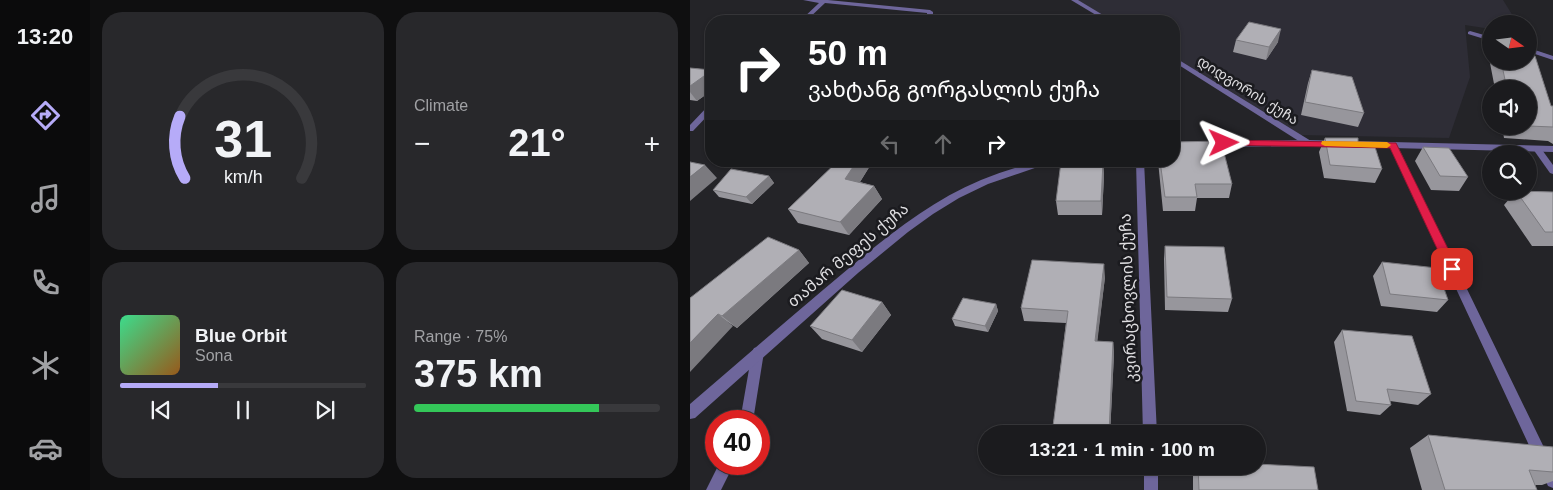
<!DOCTYPE html>
<meta charset="utf-8">
<style>
body{margin:0;font-family:Helvetica,"Noto Sans Georgian",sans-serif;background:#28282b;color:#f1f3f6;height:100vh;display:flex;flex-direction:column;font-size:19px;white-space:nowrap}
*{box-sizing:border-box;margin:0}
p{font-size:16px;color:#a0a1a4}
.icon{flex:none;width:28px;height:28px;fill:none;stroke:currentColor;stroke-width:2;stroke-linecap:round;stroke-linejoin:round}
.map{position:relative;flex:1;overflow:hidden}
.details{display:flex;flex-direction:column;gap:12px;padding:12px;background:#0f0f10;width:600px}
.details>*{flex:none}
.top-card{position:absolute;left:15px;top:15px;width:475px;height:152px;border-radius:20px;box-shadow:0 1px 4px #0004,0 0 0 1px #39393c;background:#202124;color:#fff;overflow:hidden}
.needle{width:32px;rotate:104deg}
.fabs{position:absolute;left:792px;top:15px;display:grid;gap:10px}
.fabs a{display:grid;place-items:center;width:55px;height:55px;border-radius:50%;background:#1b1b1e;box-shadow:0 1px 4px #0004,0 0 0 1px #39393c;font-size:25px}
.speed{position:absolute;left:15px;top:410px;display:flex;gap:10px;font-size:25px;font-weight:700;text-align:center}
.speed>*{display:grid;place-content:center;width:65px;height:65px;border-radius:50%;background:#1b1b1e;box-shadow:0 1px 4px #0004,0 0 0 1px #39393c;line-height:1}
.speed .limit{border:8px solid #d22;background:#fff;color:#111}
.pin{position:absolute;display:grid;place-items:center;width:42px;height:42px;color:#fff;margin:-21px;border-radius:10px;box-shadow:0 2px 8px #0006}
.me{position:absolute;width:55px;margin:-28px;rotate:89deg;stroke-linejoin:round;filter:drop-shadow(0 0 4px #0008)}
.turn{display:flex;align-items:center;gap:18px;height:105px;padding:0 20px;font-size:22px}
.turn .icon{width:65px;height:65px;stroke-width:2.5}
.turn b{display:block;font-size:35px;line-height:42px}
.lanes{display:flex;align-items:center;height:48px;padding:0 20px;background:#0003;justify-content:center;gap:25px;direction:ltr}
.lanes .off{opacity:.35}
.big{font-size:38px;font-weight:600;line-height:1.1}
.details .widget{flex:1;display:flex;flex-direction:column;justify-content:center;gap:8px;min-width:0;padding:0 18px;border-radius:20px;background:#28282b}
.details .dial{align-items:center;gap:0}
.dial svg{height:130px;overflow:visible;fill:none;stroke:#39393c;stroke-width:7;stroke-linecap:round;text-anchor:middle}
.dial text{fill:#f1f3f6;stroke:none}
.song{display:flex;align-items:center;gap:15px}
.cover{width:60px;height:60px;border-radius:8px;background:linear-gradient(135deg,hsl(150 70% 55%),hsl(30 70% 35%))}
.played{height:5px;border-radius:2px;background:linear-gradient(90deg,#b6abf8 40%,#39393c 40%)}
.keys{display:flex;justify-content:space-around;direction:ltr}
.heat{display:flex;justify-content:space-between;align-items:center;font-size:28px;direction:ltr}
.charge{height:8px;border-radius:4px;background:linear-gradient(90deg,#34c759 75%,#39393c 0)}
.details .tiles{flex:1;display:grid;gap:12px;grid-template-columns:repeat(2,1fr)}
.trip{position:absolute;left:288px;top:425px;width:288px;height:50px;border-radius:25px;background:#1b1b1e;box-shadow:0 1px 4px #0004,0 0 0 1px #39393c;font-weight:600;line-height:50px;text-align:center}
main{display:flex;flex:1;min-height:0}
.tabs{display:flex;flex-direction:column;width:90px;justify-content:space-around;align-items:center;background:#0b0b0c;color:#a0a1a4}
.tabs .icon{width:35px;height:35px}
.tabs .current{color:#b6abf8}
.tabs b{font-size:22px;color:#f1f3f6}
.map>svg:first-child{display:block}
</style>
<main>
<nav class="tabs">
<b>13:20</b>
<svg class="icon current" aria-label="directions" viewBox="0 0 24 24"><path d="M12 3l9 9-9 9-9-9zM9 14v-3h6M13 9l2 2-2 2"/></svg>
<svg class="icon" aria-label="music" viewBox="0 0 24 24"><path d="M9 18V5l10-2v13"/><circle cx="6" cy="18" r="3"/><circle cx="16" cy="16" r="3"/></svg>
<svg class="icon" aria-label="phone" viewBox="0 0 24 24"><path d="M5 4h4l2 5-3 2q2 4 5 5l2-3 5 2v4C11 20 4 13 5 4z"/></svg>
<svg class="icon" aria-label="climate" viewBox="0 0 24 24"><path d="M12 3v18M4 7l16 10M4 17L20 7"/></svg>
<svg class="icon" aria-label="car" viewBox="0 0 24 24"><path d="M5 17H2v-5l4-1 3-4h7l3 4 3 1v5h-3M9 17h6M6 11h13"/><circle cx="7" cy="17" r="2"/><circle cx="17" cy="17" r="2"/></svg>
</nav>
<section class="details">
<div class="tiles">
<div class="widget dial"><svg viewBox="0 0 100 80">
<path d="M14 69A42 42 0 1 1 86 69"/>
<path d="M14 69A42 42 0 0 1 11 31" stroke="#b6abf8"/>
<text x="50" y="56" font-size="32" font-weight="700">31</text>
<text x="50" y="72" font-size="11">km/h</text>
</svg></div>
<div class="widget"><p>Climate</p>
<div class="heat"><a>−</a><b class="big">21°</b><a>+</a></div>
</div>
<div class="widget">
<div class="song"><i class="cover"></i><div><b>Blue Orbit</b><p>Sona</p></div></div>
<div class="played"></div>
<div class="keys"><svg class="icon" aria-label="previous" viewBox="0 0 24 24"><path d="M18 5L8 12l10 7zM5 5v14"/></svg><svg class="icon" aria-label="pause" viewBox="0 0 24 24"><path d="M8 5v14M16 5v14"/></svg><svg class="icon" aria-label="next" viewBox="0 0 24 24"><path d="M6 5l10 7-10 7zM19 5v14"/></svg></div>
</div>
<div class="widget"><p>Range · 75%</p><b class="big">375 km</b><div class="charge"></div></div>
</div>
</section>
<div class="map">
<svg width="863" height="490" viewBox="0 0 863 490">
<rect width="100%" height="100%" fill="#242428"/>
<path fill="#2e2d36" d="M 386,0 L 813,0 L 828,24 L 801,24 L 801,29 L 775,25 L 780,77 L 759,138 L 610,135 L 484,59 L 484,21 L 421,21 Z"/>
<g fill="none" stroke-linecap="round" stroke-linejoin="round">
<path fill="#6e669b" fill-rule="evenodd" d="M 847,146 L 850,147 L 863,165 L 863,174 L 860,173 L 843,149 Z"/>
<path fill="#6e669b" fill-rule="evenodd" d="M 113,0 L 138,0 L 240,10 L 243,12 L 243,21 L 237,21 L 237,13 L 135,3 L 116,21 L 110,21 L 129,3 Z
M 381,0 L 388,0 L 423,21 L 416,21 Z
M 780,31 L 801,37 L 801,41 L 778,34 L 778,32 Z
M 839,48 L 863,56 L 863,60 L 839,52 Z
M 484,57 L 621,141 L 622,143 L 621,145 L 615,145 L 484,62 Z
M 18,106 L 21,106 L 21,112 L 3,131 L 0,131 L 0,125 Z
M 703,142 L 707,145 L 863,466 L 863,488 L 858,486 L 699,145 Z
M 446,161 L 454,161 L 467,434 L 453,434 Z
M 68,347 L 72,348 L 74,352 L 63,421 L 50,421 L 62,352 L 64,348 Z
M 29,464 L 44,464 L 31,490 L 16,490 Z
M 454,466 L 468,466 L 468,490 L 454,490 Z"/>
<path fill="#6e669b" fill-rule="evenodd" d="M 618,140 L 863,146 L 863,152 L 618,146 L 519,147 L 515,144 L 519,141 Z
M 349,161 L 365,161 L 298,184 L 269,198 L 243,214 L 218,232 L 168,273 L 5,418 L 0,419 L 0,404 C 44,366 88,328 133,290 C 182,249 231,205 291,180 C 310,172 330,166 349,161 Z"/>
</g>
<path fill="#97969c" d="M 546,40 L 588,42 L 576,60 L 543,52 Z
M 801,61 L 839,61 L 861,106 L 863,106 L 863,144 L 858,141 L 814,138 L 812,126 L 839,126 L 839,89 L 805,89 L 800,63 Z
M 0,68 L 21,70 L 21,91 L 7,101 L 0,100 Z
M 622,70 L 674,113 L 668,127 L 611,115 L 618,83 Z
M 635,138 L 668,145 L 692,169 L 685,183 L 634,178 L 629,152 Z
M 733,147 L 778,177 L 769,191 L 741,190 L 725,161 Z
M 148,161 L 183,161 L 170,182 L 184,186 L 192,199 L 159,235 L 108,223 L 98,209 Z
M 468,161 L 484,161 L 542,184 L 539,198 L 507,198 L 505,211 L 473,211 Z
M 413,162 L 414,176 L 412,215 L 368,215 L 366,201 Z
M 79,176 L 84,183 L 62,204 L 29,197 L 23,190 Z
M 826,191 L 863,192 L 863,246 L 842,246 L 814,205 Z
M 475,246 L 542,299 L 538,312 L 475,310 L 474,259 Z
M 109,250 L 119,263 L 47,328 L 0,298 Z
M 692,262 L 758,300 L 747,312 L 691,306 L 683,276 Z
M 415,277 L 407,341 L 423,342 L 424,354 L 420,434 L 362,434 L 376,323 L 334,321 L 331,308 Z
M 192,302 L 201,315 L 172,352 L 132,339 L 120,326 Z
M 306,304 L 308,311 L 298,332 L 265,326 L 262,319 Z
M 652,330 L 741,394 L 728,405 L 700,401 L 701,405 L 690,415 L 657,411 L 644,342 Z
M 738,435 L 863,447 L 863,481 L 852,485 L 845,485 L 847,490 L 732,490 L 720,448 Z
M 505,466 L 566,466 L 628,490 L 503,490 L 503,473 Z"/>
<path fill="#7b7a7f" d="M 591,29 L 588,42 L 576,60 L 579,47 Z
M 21,71 L 21,91 L 7,101 L 0,92 L 0,86 Z
M 167,161 L 183,161 L 163,193 L 155,179 Z
M 413,162 L 414,176 L 412,215 L 411,201 Z
M 15,165 L 27,178 L 0,201 L 0,177 Z
M 79,176 L 84,183 L 62,204 L 56,197 Z
M 184,186 L 192,199 L 159,235 L 150,222 Z
M 109,250 L 119,263 L 47,328 L 32,316 Z
M 414,264 L 415,277 L 406,353 L 405,341 Z
M 192,302 L 201,315 L 172,352 L 162,340 Z
M 306,304 L 308,311 L 298,332 L 295,326 Z
M 28,314 L 43,326 L 0,372 L 0,343 Z
M 423,342 L 424,354 L 420,434 L 419,434 Z"/>
<path fill="#b0afb5" stroke="#7b7a7f" d="M 559,22 L 591,29 L 579,47 L 546,40 Z
M 839,55 L 845,56 L 861,106 L 863,106 L 863,127 L 839,126 L 839,89 L 817,89 L 811,61 L 839,61 Z
M 0,68 L 21,70 L 21,71 L 0,86 Z
M 622,70 L 662,77 L 674,113 L 615,102 Z
M 635,138 L 668,138 L 668,145 L 685,147 L 692,169 L 640,165 Z
M 531,141 L 542,184 L 505,184 L 507,197 L 475,197 L 470,161 L 484,161 L 484,142 Z
M 733,147 L 759,148 L 778,177 L 750,176 Z
M 148,161 L 167,161 L 155,179 L 184,186 L 150,222 L 98,209 Z
M 0,162 L 15,165 L 0,177 Z
M 371,162 L 413,162 L 411,201 L 366,201 Z
M 41,169 L 79,176 L 56,197 L 23,190 Z
M 826,191 L 863,192 L 863,232 L 855,232 Z
M 78,237 L 109,250 L 32,316 L 28,314 L 0,343 L 0,298 Z
M 475,246 L 534,247 L 542,299 L 477,297 Z
M 342,260 L 414,264 L 405,341 L 423,342 L 419,434 L 362,434 L 378,311 L 331,308 Z
M 692,262 L 747,268 L 758,300 L 700,294 Z
M 152,290 L 192,302 L 162,340 L 120,326 Z
M 273,298 L 306,304 L 295,326 L 262,319 Z
M 652,330 L 722,336 L 741,394 L 697,389 L 701,405 L 666,401 Z
M 738,435 L 863,447 L 863,472 L 839,470 L 847,490 L 755,490 Z
M 566,464 L 624,467 L 628,490 L 509,490 L 508,466 L 566,466 Z"/>
<path fill="#e11d48" stroke="#92132f" d="M 534,140 L 706,143 L 768,269 L 766,272 L 758,272 L 700,148 L 530,145 L 529,143 Z"/>
<path fill="#f59e0b" d="M 632,141 L 697,142 L 701,145 L 697,148 L 635,146 L 631,144 Z"/>
<g text-anchor="middle" dominant-baseline="central" stroke-width="5" stroke-linejoin="round" paint-order="stroke">
<g font-size="14" fill="#dedde0" stroke="#1b1b1f">
<text transform="translate(558 90) rotate(32)">დიდგორის ქუჩა</text>
</g>
<g font-size="16" fill="#dedde0" stroke="#1b1b1f">
<text transform="translate(158 255) rotate(-40)">თამარ მეფეს ქუჩა</text>
<text transform="translate(438 298) rotate(-92)">კვირაცხოვლის ქუჩა</text>
</g>
</g>
</svg>
<div class="fabs">
<a><svg class="needle" viewBox="-14 -14 28 28"><path d="M0-13l5 13h-10z" fill="#e53935"/><path d="M0 13l5-13h-10z" fill="#a0a1a4"/></svg></a>
<a><svg class="icon" aria-label="sound" viewBox="0 0 24 24"><path d="M4 9h4l5-4v14l-5-4H4zM17 9q2 3 0 6"/></svg></a>
<a><svg class="icon" aria-label="search" viewBox="0 0 24 24"><circle cx="10" cy="10" r="6"/><path d="M15 15l6 6"/></svg></a>
</div>
<div class="speed"><div class="limit">40</div></div>
<div class="pin" style="left:762px;top:269px;background:#d93025"><svg class="icon" aria-label="arrive" viewBox="0 0 24 24"><path d="M6 21V4h12l-3 4 3 4H6"/></svg></div>
<svg class="me" style="left:534px;top:143px" viewBox="-20 -20 40 40"><path d="M0-17L14 15 0 8-14 15z" fill="#e11d48" stroke="#fff" stroke-width="4"/></svg>
<div class="trip">13:21 · 1 min · 100 m</div>
<div class="top-card">
<div class="turn"><svg class="icon" aria-label="right" viewBox="0 0 24 24"><path d="M7 20v-9h11M14 6l5 5-5 5"/></svg><div><b>50 m</b>ვახტანგ გორგასლის ქუჩა</div></div>
<div class="lanes"><svg class="icon off" aria-label="left" viewBox="0 0 24 24"><path d="M17 20v-9H6M10 6l-5 5 5 5"/></svg><svg class="icon off" aria-label="ahead" viewBox="0 0 24 24"><path d="M12 20V5M6 11l6-6 6 6"/></svg><svg class="icon" aria-label="right" viewBox="0 0 24 24"><path d="M7 20v-9h11M14 6l5 5-5 5"/></svg></div>
</div>
</div>
</main>
